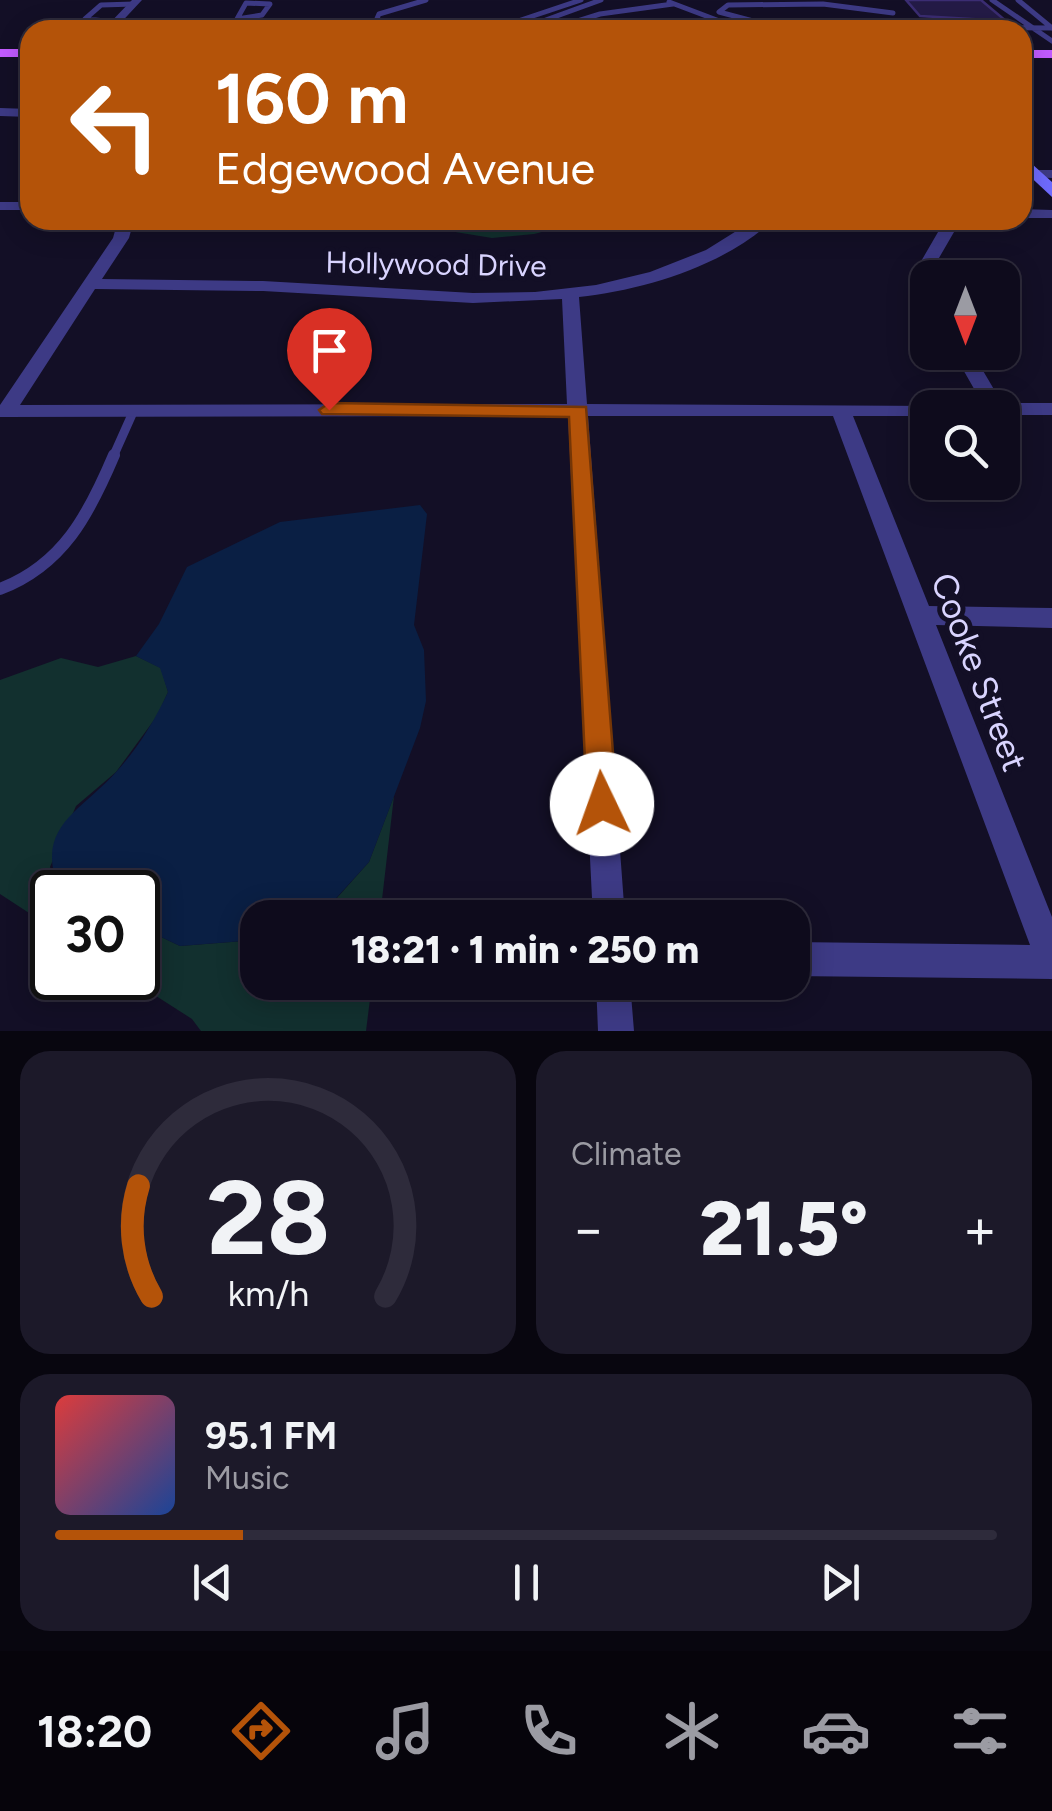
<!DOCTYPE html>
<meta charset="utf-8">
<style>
body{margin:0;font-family:Figtree,sans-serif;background:#1c1929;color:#f1f3f6;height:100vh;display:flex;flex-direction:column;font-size:38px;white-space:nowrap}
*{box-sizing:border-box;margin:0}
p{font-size:32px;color:#9b9ba3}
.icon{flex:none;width:55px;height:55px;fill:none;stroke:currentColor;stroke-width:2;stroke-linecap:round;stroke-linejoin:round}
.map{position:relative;height:1031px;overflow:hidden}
.side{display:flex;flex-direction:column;gap:20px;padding:20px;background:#08060f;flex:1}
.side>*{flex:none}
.guide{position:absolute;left:20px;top:20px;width:1012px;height:210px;border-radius:30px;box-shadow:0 5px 25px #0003,0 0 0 2px #2e2b3b;background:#b45309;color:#fff;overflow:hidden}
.needle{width:65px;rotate:180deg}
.buttons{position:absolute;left:910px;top:260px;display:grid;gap:20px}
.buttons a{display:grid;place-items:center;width:110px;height:110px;border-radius:20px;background:#0e0b1c;box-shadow:0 5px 25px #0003,0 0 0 2px #2e2b3b;font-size:50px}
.speed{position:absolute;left:30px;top:870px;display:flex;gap:20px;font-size:50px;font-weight:700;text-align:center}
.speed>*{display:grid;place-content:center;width:130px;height:130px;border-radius:50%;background:#0e0b1c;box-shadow:0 5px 25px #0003,0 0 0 2px #2e2b3b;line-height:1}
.speed .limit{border:5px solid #111;border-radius:15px;background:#fff;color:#111}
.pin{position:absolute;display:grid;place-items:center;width:85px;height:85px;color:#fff;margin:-102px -42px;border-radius:50% 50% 50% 0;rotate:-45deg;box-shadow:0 0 10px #0007}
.pin .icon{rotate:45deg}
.me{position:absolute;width:110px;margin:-55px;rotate:357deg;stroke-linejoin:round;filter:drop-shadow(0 0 8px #0008)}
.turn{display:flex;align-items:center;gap:35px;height:210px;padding:0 30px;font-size:45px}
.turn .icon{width:130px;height:130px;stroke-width:2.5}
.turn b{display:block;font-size:70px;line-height:85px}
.big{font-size:75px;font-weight:800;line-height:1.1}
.side .tile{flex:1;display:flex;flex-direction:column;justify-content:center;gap:15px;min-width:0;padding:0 35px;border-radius:30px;background:#1c1929}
.side .dial{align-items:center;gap:0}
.dial svg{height:260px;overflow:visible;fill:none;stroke:#2e2b3b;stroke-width:7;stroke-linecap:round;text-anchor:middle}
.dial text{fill:#f1f3f6;stroke:none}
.song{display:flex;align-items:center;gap:30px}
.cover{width:120px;height:120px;border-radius:15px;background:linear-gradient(135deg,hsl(0 70% 55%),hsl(220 70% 35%))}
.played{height:10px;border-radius:5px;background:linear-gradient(90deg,#b45309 20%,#2e2b3b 20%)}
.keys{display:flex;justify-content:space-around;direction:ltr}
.heat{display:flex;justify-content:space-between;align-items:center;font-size:55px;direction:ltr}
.side .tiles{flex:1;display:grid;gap:20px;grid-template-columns:1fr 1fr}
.tile:last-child{grid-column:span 2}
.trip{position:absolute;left:240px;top:900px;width:570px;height:100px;border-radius:30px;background:#0e0b1c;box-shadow:0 5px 25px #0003,0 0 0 2px #2e2b3b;font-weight:800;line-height:100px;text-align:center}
.menu{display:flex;height:160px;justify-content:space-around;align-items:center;background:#06040b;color:#9b9ba3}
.menu .icon{width:70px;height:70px}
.menu .current{color:#b45309}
.menu b{font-size:45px;color:#f1f3f6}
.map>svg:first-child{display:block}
</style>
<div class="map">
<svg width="1052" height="1031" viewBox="0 0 1052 1031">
<rect width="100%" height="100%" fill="#130f26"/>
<path fill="#12302f" d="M 179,220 L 589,220 L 534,234 L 492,238 L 437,229 L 364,230 L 274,221 Z
M 136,656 L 161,668 L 168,692 L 157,716 L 116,772 L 76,806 L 50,867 L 60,892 L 52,892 L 52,928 L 0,894 L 0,680 L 61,658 L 98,667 Z
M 394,796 L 380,917 L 319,918 L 369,862 Z
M 138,926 L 180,946 L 257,940 L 258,982 L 372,983 L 366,1031 L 201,1031 L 192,1019 L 128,978 L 138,978 Z"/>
<path fill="#0a1f44" d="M 420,505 L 427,514 L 414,625 L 424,650 L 426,701 L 420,728 L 369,862 L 319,917 L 258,918 L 257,940 L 180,946 L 138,926 L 138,892 L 60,892 C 33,826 80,813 117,771 C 138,748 155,720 168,692 L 160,668 L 136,656 L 159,624 L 187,567 L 280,522 Z"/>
<path fill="#241b47" stroke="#3b2d73" stroke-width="2.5" d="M 906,0 L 981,0 L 1006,21 L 920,16 Z"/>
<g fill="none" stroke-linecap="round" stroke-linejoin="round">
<path stroke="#3d3a85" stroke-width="5" d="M 992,0 L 1052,41
M 1018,0 L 1052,28
M 669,2 L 730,25 L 800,26
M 246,3 L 270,4 L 262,15 L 237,19 Z
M 893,13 L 823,4 L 728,5 L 719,12 L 753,21 L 900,22
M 116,22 L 85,19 L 101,5 L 134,4
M 532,25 L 549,30 L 600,14 L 673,4
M 532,25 L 601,0
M 830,27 L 1051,28
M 230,30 L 237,19
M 372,30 L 379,14 L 426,0
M 508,30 L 515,22 L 581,0"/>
<path stroke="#3d3a85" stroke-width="9" d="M 113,457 L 134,410"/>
<path stroke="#3d3a85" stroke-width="12" d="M 0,589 C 63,565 89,514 114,455"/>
<path fill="#3d3a85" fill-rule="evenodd" d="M 132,0 L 142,0 L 114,30 L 103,30 Z
M 0,108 L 30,109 L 30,117 L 0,116 Z
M 1036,170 L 1052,170 L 1052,178 L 1031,177 L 1029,174 Z
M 0,202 L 30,202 L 30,210 L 0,210 Z
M 1022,209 L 1052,210 L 1052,218 L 1022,218 Z
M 118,220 L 134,220 L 129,238 L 102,279 L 263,281 L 473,293 L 535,292 L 596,285 L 650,272 L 706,250 L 754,220 L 773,220 C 724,266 644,290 579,297 L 587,404 L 935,406 L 928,408 L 928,416 L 853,416 L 929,606 L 1052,608 L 1052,628 L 936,625 L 1052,917 L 1052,979 L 792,976 L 792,942 L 1030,945 L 833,416 L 588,416 L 625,918 L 593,918 L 568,416 L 0,417 L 0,405 L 113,238 ZM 95,289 L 263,291 L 473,303 L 562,299 L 567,404 L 20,405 Z
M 945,220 L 961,220 L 932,270 L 934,278 L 928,278 L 928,295 L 922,294 L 916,270 Z
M 953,352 L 972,352 L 1002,403 L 1052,403 L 1052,415 L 1002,415 L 1002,408 L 985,408 Z
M 596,982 L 630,982 L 634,1031 L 598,1031 Z"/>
<path fill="#6f6bff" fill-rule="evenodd" d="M 1022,155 L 1052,182 L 1052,197 L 1022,169 Z"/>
<path fill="#c25bff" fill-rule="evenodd" d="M 0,49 L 30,49 L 30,57 L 0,57 Z
M 1022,50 L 1052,50 L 1052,58 L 1022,58 Z"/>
</g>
<path fill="#b45309" stroke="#753606" stroke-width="2.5" d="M 329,403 L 586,407 L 617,804 L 612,813 L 602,817 L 591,813 L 587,804 L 569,417 L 322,414 L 319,410 Z"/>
<g text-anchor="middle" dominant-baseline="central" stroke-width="10" stroke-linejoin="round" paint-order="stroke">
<g font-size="30" fill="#d9d4ff" stroke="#130f26">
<text transform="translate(436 264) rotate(1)">Hollywood Drive</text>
</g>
<g font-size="35" fill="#d9d4ff" stroke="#130f26">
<text transform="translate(979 672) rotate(69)">Cooke Street</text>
</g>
</g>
</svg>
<div class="buttons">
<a><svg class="needle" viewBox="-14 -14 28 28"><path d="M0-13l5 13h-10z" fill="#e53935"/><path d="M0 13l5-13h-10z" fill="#9b9ba3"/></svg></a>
<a><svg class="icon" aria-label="search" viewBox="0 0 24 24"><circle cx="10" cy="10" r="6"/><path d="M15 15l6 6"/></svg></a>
</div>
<div class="speed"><div class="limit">30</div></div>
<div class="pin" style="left:329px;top:410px;background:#d93025"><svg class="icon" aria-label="arrive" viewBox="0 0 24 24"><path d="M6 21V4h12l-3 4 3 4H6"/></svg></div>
<svg class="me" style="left:602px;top:804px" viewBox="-20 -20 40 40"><circle r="19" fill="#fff"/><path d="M0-13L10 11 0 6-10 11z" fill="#b45309"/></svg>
<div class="trip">18:21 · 1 min · 250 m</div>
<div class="guide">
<div class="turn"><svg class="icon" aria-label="left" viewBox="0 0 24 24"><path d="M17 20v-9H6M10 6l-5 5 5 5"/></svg><div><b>160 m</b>Edgewood Avenue</div></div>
</div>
</div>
<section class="side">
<div class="tiles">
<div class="tile dial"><svg viewBox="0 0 100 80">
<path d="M14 69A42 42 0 1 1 86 69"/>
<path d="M14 69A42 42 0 0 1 10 35" stroke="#b45309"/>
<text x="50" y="56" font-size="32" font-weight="700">28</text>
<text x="50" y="72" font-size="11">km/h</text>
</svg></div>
<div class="tile"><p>Climate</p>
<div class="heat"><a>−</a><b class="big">21.5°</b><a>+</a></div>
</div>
<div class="tile">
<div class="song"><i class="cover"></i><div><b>95.1 FM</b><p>Music</p></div></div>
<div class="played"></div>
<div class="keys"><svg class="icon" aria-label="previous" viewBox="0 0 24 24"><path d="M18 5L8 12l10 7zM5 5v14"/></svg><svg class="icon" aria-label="pause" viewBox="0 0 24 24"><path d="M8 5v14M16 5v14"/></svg><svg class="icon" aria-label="next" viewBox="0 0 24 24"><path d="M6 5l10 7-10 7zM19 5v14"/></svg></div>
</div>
</div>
</section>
<nav class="menu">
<b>18:20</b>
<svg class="icon current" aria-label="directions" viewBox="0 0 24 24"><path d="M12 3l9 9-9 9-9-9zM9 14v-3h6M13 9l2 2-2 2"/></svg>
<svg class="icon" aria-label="music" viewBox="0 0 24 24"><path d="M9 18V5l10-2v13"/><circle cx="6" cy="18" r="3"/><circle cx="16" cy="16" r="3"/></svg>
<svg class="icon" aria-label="phone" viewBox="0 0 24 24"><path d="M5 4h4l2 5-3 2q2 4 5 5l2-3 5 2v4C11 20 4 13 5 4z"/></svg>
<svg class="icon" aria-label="climate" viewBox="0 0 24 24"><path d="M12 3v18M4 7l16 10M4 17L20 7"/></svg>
<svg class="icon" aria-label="car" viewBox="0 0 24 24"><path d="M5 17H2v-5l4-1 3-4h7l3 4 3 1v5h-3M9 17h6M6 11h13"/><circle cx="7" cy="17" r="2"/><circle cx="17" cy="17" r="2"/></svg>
<svg class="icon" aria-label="filters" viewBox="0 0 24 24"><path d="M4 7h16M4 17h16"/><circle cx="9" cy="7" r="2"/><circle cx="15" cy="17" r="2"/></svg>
</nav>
